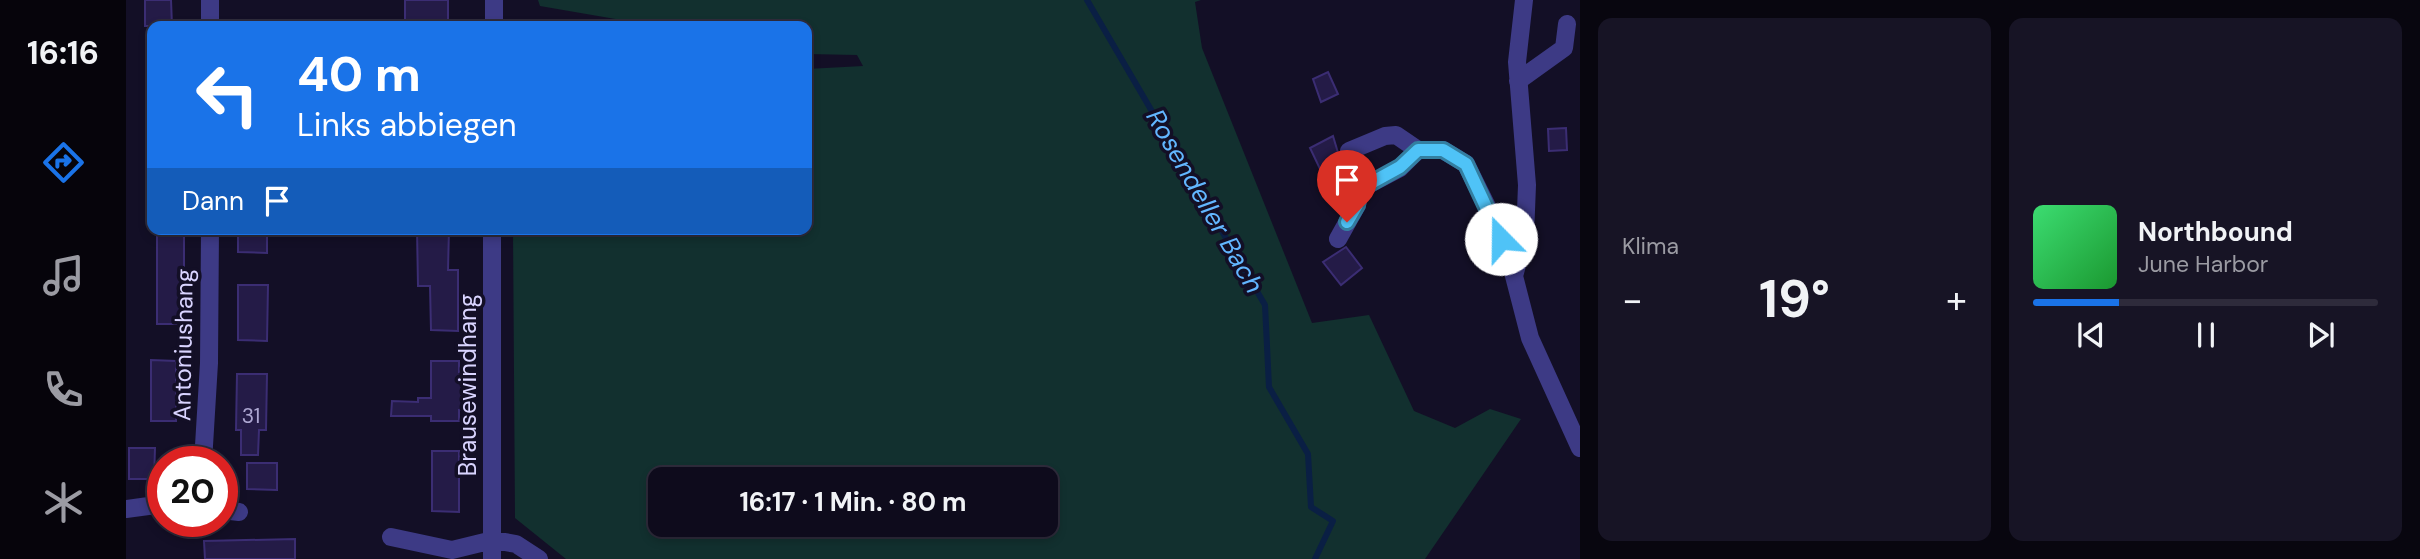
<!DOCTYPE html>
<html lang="de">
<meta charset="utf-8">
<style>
body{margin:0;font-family:"DM Sans",sans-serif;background:#171425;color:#f1f3f6;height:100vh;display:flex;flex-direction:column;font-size:26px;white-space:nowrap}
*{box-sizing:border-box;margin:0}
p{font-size:23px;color:#9b9ba3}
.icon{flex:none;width:38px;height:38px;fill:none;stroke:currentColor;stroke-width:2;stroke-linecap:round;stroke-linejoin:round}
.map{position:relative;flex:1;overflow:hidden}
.drawer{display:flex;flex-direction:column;gap:18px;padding:18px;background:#08060f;width:840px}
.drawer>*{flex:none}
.hud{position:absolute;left:21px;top:21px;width:665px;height:214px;border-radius:14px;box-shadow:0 4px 10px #0003,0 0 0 2px #2e2b3b;background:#1a73e8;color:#fff;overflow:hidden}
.speed{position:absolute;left:21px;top:446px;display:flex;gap:14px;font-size:35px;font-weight:700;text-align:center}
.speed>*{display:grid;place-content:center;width:91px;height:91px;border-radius:50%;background:#0e0b1c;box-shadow:0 4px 10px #0003,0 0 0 2px #2e2b3b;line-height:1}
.speed .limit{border:10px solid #d22;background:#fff;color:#111}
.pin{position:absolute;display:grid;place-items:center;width:60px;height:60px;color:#fff;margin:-72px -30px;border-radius:50% 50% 50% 0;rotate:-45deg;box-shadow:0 0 7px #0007}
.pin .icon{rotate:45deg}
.me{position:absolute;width:77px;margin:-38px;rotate:338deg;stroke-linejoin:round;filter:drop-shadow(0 0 5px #0008)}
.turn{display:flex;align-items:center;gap:24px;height:147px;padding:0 35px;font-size:32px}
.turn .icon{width:91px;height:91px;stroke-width:2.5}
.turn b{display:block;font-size:49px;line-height:60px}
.then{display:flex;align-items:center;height:66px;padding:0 35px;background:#0003;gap:14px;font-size:26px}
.big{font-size:52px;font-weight:700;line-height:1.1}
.drawer .tile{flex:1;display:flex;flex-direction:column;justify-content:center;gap:10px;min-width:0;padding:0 24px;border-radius:14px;background:#171425}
.song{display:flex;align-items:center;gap:21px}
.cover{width:84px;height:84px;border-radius:10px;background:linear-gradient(135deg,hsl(140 70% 55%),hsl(130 70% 35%))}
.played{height:7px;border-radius:4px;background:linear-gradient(90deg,#1a73e8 25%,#2e2b3b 25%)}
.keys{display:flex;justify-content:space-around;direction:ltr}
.heat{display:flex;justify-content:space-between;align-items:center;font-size:38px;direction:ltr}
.drawer .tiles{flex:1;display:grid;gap:18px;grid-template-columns:repeat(2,1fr)}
.trip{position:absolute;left:522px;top:467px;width:410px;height:70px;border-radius:14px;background:#0e0b1c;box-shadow:0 4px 10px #0003,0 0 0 2px #2e2b3b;font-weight:700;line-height:70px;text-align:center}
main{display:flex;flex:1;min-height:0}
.tabs{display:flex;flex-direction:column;width:126px;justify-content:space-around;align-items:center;background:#06040b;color:#9b9ba3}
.tabs .icon{width:49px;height:49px}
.tabs .active{color:#1a73e8}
.tabs b{font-size:32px;color:#f1f3f6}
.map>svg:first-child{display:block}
</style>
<main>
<nav class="tabs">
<b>16:16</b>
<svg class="icon active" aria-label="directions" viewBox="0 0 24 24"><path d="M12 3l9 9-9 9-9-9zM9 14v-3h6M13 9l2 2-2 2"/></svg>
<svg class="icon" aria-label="music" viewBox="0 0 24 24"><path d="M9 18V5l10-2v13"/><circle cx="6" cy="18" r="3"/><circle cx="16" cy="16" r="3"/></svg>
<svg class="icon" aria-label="phone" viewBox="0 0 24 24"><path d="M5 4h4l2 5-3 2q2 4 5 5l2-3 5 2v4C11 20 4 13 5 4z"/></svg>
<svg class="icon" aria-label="climate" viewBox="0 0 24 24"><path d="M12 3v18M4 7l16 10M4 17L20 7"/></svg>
</nav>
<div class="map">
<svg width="1454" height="559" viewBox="0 0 1454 559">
<rect width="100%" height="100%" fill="#130f26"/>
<path fill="#12302f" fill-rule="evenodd" d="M 412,0 L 1075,0 L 1069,2 L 1076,48 L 1186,323 L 1243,315 L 1288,411 L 1329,428 L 1364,409 L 1395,419 L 1299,559 L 440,559 L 389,518 L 387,229 L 681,229 L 681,69 L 737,66 L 731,55 L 681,54 L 681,26 L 530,26 L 414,6 ZM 534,480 L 919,480 L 919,525 L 534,525 Z"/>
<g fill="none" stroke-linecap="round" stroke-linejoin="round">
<path stroke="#0a1f44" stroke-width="6" d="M 961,0 L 1139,305 L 1143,387 L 1182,454 L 1185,507 L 1207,521 L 1189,559"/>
</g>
<path fill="#241b47" stroke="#3b2d73" stroke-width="2" d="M 19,0 L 45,0 L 46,26 L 19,26 Z
M 279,0 L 322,0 L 322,26 L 279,26 Z
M 1202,72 L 1212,94 L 1195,102 L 1187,79 Z
M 1440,128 L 1441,150 L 1423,151 L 1422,129 Z
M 1207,136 L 1213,156 L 1228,180 L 1205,192 L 1184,148 Z
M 31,229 L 58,229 L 58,324 L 31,324 Z
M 112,229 L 141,229 L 141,253 L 112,252 Z
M 291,229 L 323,229 L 322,270 L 332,270 L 332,331 L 305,330 L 304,286 L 292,286 Z
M 1220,247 L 1236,268 L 1215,285 L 1197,262 Z
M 112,285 L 142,285 L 141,341 L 112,340 Z
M 25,360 L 50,361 L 50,421 L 25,421 Z
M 305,361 L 333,361 L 333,372 L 338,372 L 339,410 L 333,410 L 333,421 L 305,421 L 305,416 L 265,416 L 266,401 L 292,402 L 292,398 L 305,398 Z
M 111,374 L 141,374 L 140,430 L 133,430 L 132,455 L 115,455 L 115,430 L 110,430 Z
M 3,448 L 29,448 L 28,479 L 3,479 Z
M 306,451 L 333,451 L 333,512 L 306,511 Z
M 121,463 L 151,463 L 151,490 L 121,489 Z
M 169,539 L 169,559 L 79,559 L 78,541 Z"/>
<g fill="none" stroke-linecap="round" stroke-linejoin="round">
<path stroke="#3d3a85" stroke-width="18" d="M 84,0 L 84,26
M 1398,0 L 1391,62 L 1401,185 L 1399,236 L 1388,276 L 1404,338 L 1454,448
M 368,26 L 368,0
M 1392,81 L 1438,48 L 1441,24
M 1223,151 L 1259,136 L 1270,135 L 1292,150 L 1317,150 L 1340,164 L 1389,263
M 366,229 L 366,559
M 1212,239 L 1231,205 L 1234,189 L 1274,168 L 1292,150
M 77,462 L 83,363 L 84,229
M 0,509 L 37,504
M 96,510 L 113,512
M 265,537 L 326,550 L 367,540 L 390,544 L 413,559"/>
</g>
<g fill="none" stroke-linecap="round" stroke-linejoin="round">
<defs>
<path id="route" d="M 1221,222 L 1231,205 L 1234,189 L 1274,167 L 1292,150 L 1317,150 L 1340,164 L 1375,239"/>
</defs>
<use href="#route" stroke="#337fa1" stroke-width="18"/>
<use href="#route" stroke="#4fc3f7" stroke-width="12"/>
</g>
<g text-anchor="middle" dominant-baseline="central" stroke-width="7" stroke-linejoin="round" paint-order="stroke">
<g font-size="21" fill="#aca6d1">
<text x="125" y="416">31</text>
</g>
<g font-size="24" fill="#d9d4ff" stroke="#130f26">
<text transform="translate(57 345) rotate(-89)">Antoniushang</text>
<text transform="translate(341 385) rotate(-90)">Brausewindhang</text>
</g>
<g font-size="26" font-style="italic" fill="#62b6ff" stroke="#130f26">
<text transform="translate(1079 201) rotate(60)">Rosendeller Bach</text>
</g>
</g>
</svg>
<div class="speed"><div class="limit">20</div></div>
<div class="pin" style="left:1221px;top:222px;background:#d93025"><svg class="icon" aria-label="arrive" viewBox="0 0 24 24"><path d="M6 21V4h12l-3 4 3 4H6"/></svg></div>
<svg class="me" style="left:1375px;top:239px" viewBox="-20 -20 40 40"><circle r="19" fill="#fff"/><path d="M0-13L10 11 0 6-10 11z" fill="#4fc3f7"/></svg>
<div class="trip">16:17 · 1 Min. · 80 m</div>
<div class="hud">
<div class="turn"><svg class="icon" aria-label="left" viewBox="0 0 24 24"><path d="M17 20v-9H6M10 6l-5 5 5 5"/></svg><div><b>40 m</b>Links abbiegen</div></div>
<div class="then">Dann<svg class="icon" aria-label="arrive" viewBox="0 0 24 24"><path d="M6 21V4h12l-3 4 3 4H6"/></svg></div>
</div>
</div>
<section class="drawer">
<div class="tiles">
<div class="tile"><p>Klima</p>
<div class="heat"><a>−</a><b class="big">19°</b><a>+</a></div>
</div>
<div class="tile">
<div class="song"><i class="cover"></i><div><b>Northbound</b><p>June Harbor</p></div></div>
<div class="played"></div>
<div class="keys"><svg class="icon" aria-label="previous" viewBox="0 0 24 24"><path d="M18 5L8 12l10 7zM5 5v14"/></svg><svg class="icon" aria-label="pause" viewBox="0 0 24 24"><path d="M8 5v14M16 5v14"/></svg><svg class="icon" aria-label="next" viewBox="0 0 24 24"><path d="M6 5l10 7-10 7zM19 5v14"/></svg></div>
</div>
</div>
</section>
</main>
